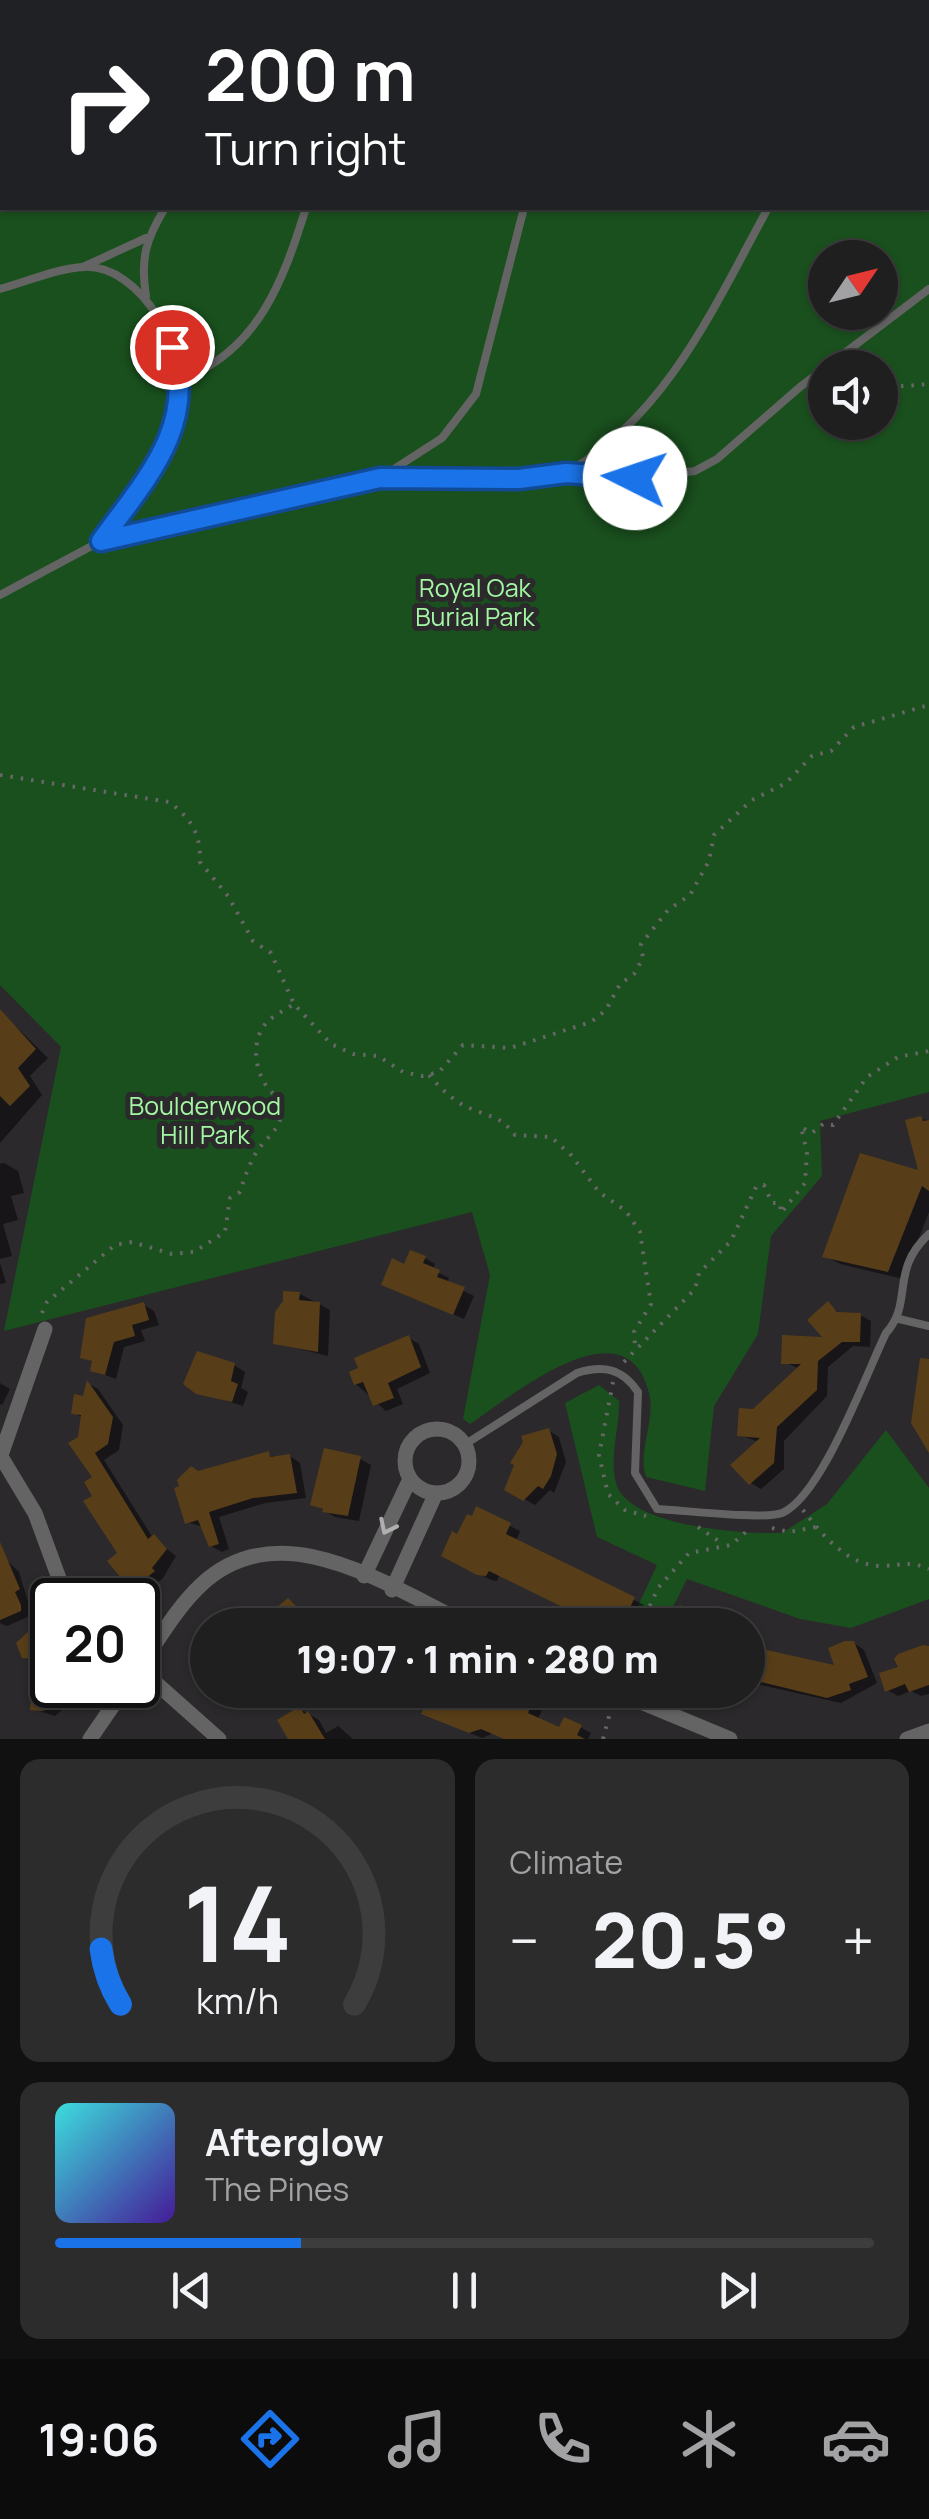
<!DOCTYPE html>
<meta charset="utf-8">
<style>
body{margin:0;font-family:Manrope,sans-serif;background:#2d2c2d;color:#f1f3f6;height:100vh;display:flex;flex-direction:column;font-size:38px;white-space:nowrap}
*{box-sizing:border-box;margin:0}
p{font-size:32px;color:#a2a2a5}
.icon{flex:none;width:55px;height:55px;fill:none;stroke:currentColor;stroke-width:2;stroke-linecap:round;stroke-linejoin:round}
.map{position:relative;height:1739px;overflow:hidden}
.panel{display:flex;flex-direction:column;gap:20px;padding:20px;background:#121112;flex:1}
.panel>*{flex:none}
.top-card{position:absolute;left:0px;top:0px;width:930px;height:210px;box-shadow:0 2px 8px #0004,0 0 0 2px #3d3d3e;background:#202124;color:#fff;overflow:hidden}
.needle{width:65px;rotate:55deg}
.tools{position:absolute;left:808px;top:240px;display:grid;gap:20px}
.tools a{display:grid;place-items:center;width:90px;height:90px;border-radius:50%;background:#201f20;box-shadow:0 2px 8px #0004,0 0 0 2px #3d3d3e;font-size:50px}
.speed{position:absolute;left:30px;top:1578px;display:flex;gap:20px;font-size:50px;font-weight:700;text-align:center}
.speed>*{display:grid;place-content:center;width:130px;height:130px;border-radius:50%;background:#201f20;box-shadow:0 2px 8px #0004,0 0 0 2px #3d3d3e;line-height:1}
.speed .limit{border:5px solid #111;border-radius:15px;background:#fff;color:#111}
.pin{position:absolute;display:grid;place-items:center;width:85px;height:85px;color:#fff;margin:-42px;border:5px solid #fff;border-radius:50%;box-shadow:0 2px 10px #0007}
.me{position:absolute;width:110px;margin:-55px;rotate:274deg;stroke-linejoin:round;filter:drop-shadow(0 0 8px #0008)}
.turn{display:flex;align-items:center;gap:35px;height:210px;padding:0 40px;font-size:45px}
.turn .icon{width:130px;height:130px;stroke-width:2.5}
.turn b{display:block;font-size:70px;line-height:85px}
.big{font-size:75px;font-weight:800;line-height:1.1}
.panel .tile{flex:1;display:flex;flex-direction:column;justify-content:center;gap:15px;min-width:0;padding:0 35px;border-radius:20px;background:#2d2c2d}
.panel .dial{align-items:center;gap:0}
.dial svg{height:260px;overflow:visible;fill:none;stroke:#3d3d3e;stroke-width:7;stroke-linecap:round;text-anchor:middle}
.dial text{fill:#f1f3f6;stroke:none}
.song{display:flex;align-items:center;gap:30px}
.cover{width:120px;height:120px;border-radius:15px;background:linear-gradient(135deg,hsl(180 70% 55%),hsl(260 70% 35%))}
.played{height:10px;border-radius:5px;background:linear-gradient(90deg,#1a73e8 30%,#3d3d3e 30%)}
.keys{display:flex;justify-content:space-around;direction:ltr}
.heat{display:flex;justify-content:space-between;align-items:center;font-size:55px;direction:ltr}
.panel .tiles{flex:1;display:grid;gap:20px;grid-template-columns:1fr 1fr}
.tile:last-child{grid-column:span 2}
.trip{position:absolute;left:190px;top:1608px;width:575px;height:100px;border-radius:50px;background:#201f20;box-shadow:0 2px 8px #0004,0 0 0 2px #3d3d3e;font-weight:800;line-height:100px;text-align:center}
.dock{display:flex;height:160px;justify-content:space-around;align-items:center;background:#0d0c0d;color:#a2a2a5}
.dock .icon{width:70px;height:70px}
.dock .current{color:#1a73e8}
.dock b{font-size:45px;color:#f1f3f6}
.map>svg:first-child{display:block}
</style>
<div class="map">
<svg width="929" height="1739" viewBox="0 0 929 1739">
<rect width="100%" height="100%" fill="#2b292b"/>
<path fill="#1a501e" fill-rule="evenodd" d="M 0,0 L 929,0 L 929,1092 L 820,1121 L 822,1176 L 771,1236 L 758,1334 L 714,1406 L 705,1491 L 646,1477 C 637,1451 656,1420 649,1393 C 626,1299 510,1398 470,1424 L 463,1419 L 490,1275 L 472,1212 L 4,1331 L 61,1047 L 0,985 ZM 2,2 L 928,2 L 928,208 L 2,208 ZM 825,258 L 880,258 L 880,312 L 825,312 ZM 825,368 L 880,368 L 880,422 L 825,422 Z
M 599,1385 L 619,1401 C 620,1426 608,1462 617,1486 C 633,1527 743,1534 782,1533 L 827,1504 L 886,1430 L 929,1488 L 929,1599 L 851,1628 L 800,1619 L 687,1579 L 664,1625 L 629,1625 L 657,1565 L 597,1537 L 565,1403 Z"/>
<path fill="#0007" d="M 0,1011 L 48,1058 L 30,1076 L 42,1095 L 0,1143 Z
M 921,1119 L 929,1120 L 929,1212 L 903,1279 L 840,1264 L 825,1256 L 922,1174 Z
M 4,1163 L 18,1171 L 24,1193 L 11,1196 L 18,1220 L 3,1224 L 12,1256 L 0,1259 L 0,1164 Z
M 425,1258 L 435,1264 L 433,1270 L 449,1278 L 447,1283 L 474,1296 L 464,1319 L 394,1290 L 406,1267 Z
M 0,1263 L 6,1283 L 0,1284 Z
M 300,1294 L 330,1310 L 328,1356 L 275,1343 Z
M 828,1304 L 842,1315 L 860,1315 L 871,1321 L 870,1347 L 853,1346 L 828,1367 L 827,1396 L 784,1441 L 784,1469 L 761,1489 L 751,1483 L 759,1442 L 740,1435 L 754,1411 L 800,1369 L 784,1362 L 828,1340 Z
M 144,1305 L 154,1311 L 159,1325 L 141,1330 L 145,1341 L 124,1347 L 116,1379 L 92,1370 L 94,1363 L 83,1356 Z
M 409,1338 L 419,1344 L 430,1373 L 397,1389 L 403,1404 L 386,1411 L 356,1384 Z
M 234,1365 L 245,1372 L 241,1388 L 248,1392 L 243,1406 L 198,1392 Z
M 0,1383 L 10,1389 L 2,1405 L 0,1404 Z
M 89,1384 L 98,1389 L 123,1425 L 119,1450 L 104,1460 L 153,1538 L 176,1556 L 163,1578 L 143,1594 L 132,1588 L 95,1497 L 95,1477 L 80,1438 L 83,1418 L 73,1412 L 85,1399 Z
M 548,1430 L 559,1437 L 566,1462 L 554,1493 L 550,1490 L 535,1505 L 507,1489 Z
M 290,1456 L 300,1463 L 306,1498 L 265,1503 L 219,1517 L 229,1549 L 222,1552 L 211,1546 L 203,1527 L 187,1522 L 176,1489 L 192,1469 L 198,1473 L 252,1457 Z
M 360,1459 L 371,1465 L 359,1521 L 335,1517 L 313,1504 Z
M 478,1510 L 520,1531 L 516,1541 L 644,1605 L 635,1625 L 607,1621 L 602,1625 L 500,1574 L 497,1581 L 491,1580 L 444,1555 Z
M 0,1554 L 19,1572 L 32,1615 L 7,1626 L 0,1623 Z
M 32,1632 L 52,1648 L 52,1685 L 102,1688 L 93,1696 L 79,1692 L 68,1703 L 72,1708 L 64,1708 L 55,1716 L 33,1709 L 42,1691 L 39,1687 L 50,1676 L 24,1657 Z
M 208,1637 L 208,1659 L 198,1648 Z
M 854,1643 L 864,1650 L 877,1683 L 841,1703 L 748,1682 L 748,1651 L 838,1668 Z
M 929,1647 L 929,1694 L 921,1696 L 911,1691 L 898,1696 L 887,1690 L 901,1668 Z
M 403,1690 L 461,1690 L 506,1708 L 512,1694 L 542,1711 L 537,1720 L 560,1731 L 580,1727 L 591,1733 L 588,1739 L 506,1739 L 494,1733 L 482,1738 L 435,1719 L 430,1699 Z
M 300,1709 L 319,1720 L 326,1733 L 338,1726 L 353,1739 L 290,1739 Z"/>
<path fill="#583e18" d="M 0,1009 L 36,1049 L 18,1068 L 30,1086 L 10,1106 L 0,1096 Z
M 921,1116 L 923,1121 L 929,1120 L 929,1191 L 922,1186 L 888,1272 L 822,1257 L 860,1153 L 918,1170 L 905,1120 Z
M 410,1250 L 426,1256 L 423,1263 L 440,1270 L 437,1277 L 465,1287 L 453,1315 L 381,1285 L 392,1258 L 404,1264 Z
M 283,1291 L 300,1292 L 299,1300 L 320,1302 L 318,1352 L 273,1344 L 275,1312 L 283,1301 Z
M 828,1301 L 837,1312 L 861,1313 L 860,1342 L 842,1342 L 818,1361 L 817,1390 L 777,1427 L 774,1463 L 749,1485 L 730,1465 L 760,1438 L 737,1436 L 739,1408 L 753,1409 L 801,1364 L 781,1364 L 782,1335 L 822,1337 L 807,1320 Z
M 144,1302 L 149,1320 L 132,1325 L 135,1336 L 114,1342 L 105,1375 L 90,1371 L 92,1361 L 80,1358 L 86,1318 Z
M 409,1335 L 421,1367 L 388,1383 L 394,1398 L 373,1406 L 363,1382 L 354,1385 L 349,1372 L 358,1368 L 354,1358 Z
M 197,1351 L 235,1363 L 231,1381 L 238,1384 L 232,1402 L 196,1394 L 183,1384 Z
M 920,1358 L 929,1359 L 929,1453 L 911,1423 Z
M 87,1380 L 113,1417 L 108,1444 L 95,1453 L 148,1539 L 154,1534 L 167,1549 L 152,1568 L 155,1571 L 131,1590 L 107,1561 L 117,1553 L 83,1501 L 92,1496 L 84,1482 L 92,1477 L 68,1443 L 78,1437 L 81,1415 L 71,1414 L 74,1394 L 83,1396 Z
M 549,1428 L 557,1454 L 551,1476 L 543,1489 L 538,1486 L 523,1501 L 504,1490 L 514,1465 L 510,1463 L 523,1442 L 521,1436 Z
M 324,1448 L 361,1456 L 348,1516 L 322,1512 L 323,1509 L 310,1505 Z
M 269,1451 L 270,1457 L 290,1454 L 297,1493 L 253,1498 L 209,1512 L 219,1544 L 209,1547 L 198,1520 L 185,1524 L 174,1488 L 179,1486 L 177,1480 L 191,1466 L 198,1471 Z
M 476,1506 L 511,1523 L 506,1534 L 635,1597 L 622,1625 L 596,1617 L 593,1622 L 489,1571 L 486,1576 L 477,1575 L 441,1556 L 452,1531 L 457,1534 L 467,1514 L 472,1516 Z
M 0,1542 L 20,1589 L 15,1592 L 21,1605 L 21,1611 L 0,1620 Z
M 288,1598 L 315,1625 L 274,1625 L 266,1616 Z
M 680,1605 L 720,1625 L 670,1625 Z
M 32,1628 L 52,1651 L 52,1685 L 80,1685 L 43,1711 L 30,1710 L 31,1698 L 46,1676 L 30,1659 L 22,1658 L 16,1643 Z
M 845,1641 L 854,1641 L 868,1677 L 849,1684 L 851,1690 L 827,1698 L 748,1679 L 748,1646 L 834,1665 L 828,1648 Z
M 923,1645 L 929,1646 L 929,1685 L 909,1692 L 905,1684 L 885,1692 L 879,1673 L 898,1667 L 894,1659 L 898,1654 Z
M 432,1690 L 472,1690 L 504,1705 L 511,1691 L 532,1703 L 528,1713 L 559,1727 L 564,1717 L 582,1725 L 577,1735 L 585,1739 L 504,1739 L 481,1729 L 469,1733 L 421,1714 Z
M 300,1706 L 304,1714 L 308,1711 L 325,1739 L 288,1739 L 277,1720 Z"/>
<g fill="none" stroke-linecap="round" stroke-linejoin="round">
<path stroke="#686768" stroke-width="4" stroke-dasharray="2.5 8" stroke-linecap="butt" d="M 880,388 L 929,384
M 0,775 L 169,802 C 191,818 201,834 200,862 L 228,896 L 253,941 L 271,953 L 294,1004 L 331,1044 L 353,1054 L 378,1056 L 403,1072 L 422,1076 L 439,1072 L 463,1045 L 510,1048 L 591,1022 L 606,1010 L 620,984 L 634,974 L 643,958 L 641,944 L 668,910 L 690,895 L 709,861 L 714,835 L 752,800 L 786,783 L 812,756 L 831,751 L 854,727 L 929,705
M 429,1075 C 442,1090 455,1103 474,1110 C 494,1118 501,1117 515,1135 L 551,1137 L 571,1155 L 599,1192 L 626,1211 L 640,1232 L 651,1304 L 634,1332 L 635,1345
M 42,1313 L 47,1302 L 115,1245 L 132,1242 L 172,1254 L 194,1252 L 225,1232 L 230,1198 L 240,1192 C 245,1176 250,1161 260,1147 C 276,1128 285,1124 279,1098 C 255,1083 248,1042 267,1022 C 274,1015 285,1010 294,1004
M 624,1362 L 695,1289 L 699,1273 L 731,1241 L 756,1187 L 764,1185 L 772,1203 L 780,1203 L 781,1213 L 805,1183 L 807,1152 L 801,1127 L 812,1133 L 823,1124 L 833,1125 L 867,1077 L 898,1057 L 929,1051
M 613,1382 L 599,1455 L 608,1494 L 625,1510 L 646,1516
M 803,1510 C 823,1536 849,1567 883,1566 C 902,1565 912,1561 929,1569
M 698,1527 L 723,1544
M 772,1528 L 789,1532 L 816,1527
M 641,1625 L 658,1588 L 689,1553 L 731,1545 L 748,1530
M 603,1739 L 612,1705"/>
<path stroke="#656464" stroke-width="8" d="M 382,2 L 383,0
M 392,2 L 394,0
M 638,2 L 639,0
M 801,2 L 802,0
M 0,13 L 2,12
M 928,28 L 929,27
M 83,267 L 146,238
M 0,289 C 26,282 55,269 82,267 C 143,263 191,357 179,408 C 168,457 130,500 102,540
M 146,296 C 140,259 146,239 165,208
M 183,379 C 259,349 283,281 306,208
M 569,471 C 667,415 716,303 768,208
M 380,478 L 442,438 L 476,394 L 524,208
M 0,595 L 101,541 L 380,478 L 519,479 L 566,473 L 635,478 L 695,471 L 717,459 L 800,387 L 929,289
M 899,1319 L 929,1326
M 464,1445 L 577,1373 C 603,1365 622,1368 638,1392 L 635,1473 L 657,1509 C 681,1510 764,1520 782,1513 C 822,1496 866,1374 886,1333 C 914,1302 889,1271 929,1234"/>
<path stroke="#656464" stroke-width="15" d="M405 1461a32 32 0 1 1 64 0a32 32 0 1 1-64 0Z
M 0,1455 L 35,1513 L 67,1600
M 1,1455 L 45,1329
M 364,1576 L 410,1479
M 392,1590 L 436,1493
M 138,1667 L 219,1739
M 138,1669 C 158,1641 176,1608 202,1584 C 282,1510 390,1588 470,1625
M 612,1690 L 730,1739
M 90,1739 L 127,1685
M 907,1739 L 929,1731"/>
</g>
<defs><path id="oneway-chevron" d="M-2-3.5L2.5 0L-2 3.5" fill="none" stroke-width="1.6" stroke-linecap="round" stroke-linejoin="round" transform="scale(2.5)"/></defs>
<use stroke="#b0afb0" href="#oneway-chevron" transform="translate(387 1527) rotate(116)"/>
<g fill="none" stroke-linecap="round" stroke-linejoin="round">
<defs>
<path id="route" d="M 172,347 C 198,426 145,480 101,541 L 380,478 L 519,479 L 566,473 L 635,478"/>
</defs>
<use href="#route" stroke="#114b97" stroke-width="25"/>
<use href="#route" stroke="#1a73e8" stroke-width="18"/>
</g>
<g text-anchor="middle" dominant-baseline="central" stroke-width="10" stroke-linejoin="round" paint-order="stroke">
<g font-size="25" fill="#a3f6a3" stroke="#2b292b">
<text x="475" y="587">Royal Oak<tspan x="475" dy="29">Burial Park</tspan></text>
<text x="205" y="1105">Boulderwood<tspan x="205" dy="29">Hill Park</tspan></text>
</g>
</g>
</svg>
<div class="tools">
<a><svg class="needle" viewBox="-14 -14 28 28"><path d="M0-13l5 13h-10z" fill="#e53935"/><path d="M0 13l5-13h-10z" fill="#a2a2a5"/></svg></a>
<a><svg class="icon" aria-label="sound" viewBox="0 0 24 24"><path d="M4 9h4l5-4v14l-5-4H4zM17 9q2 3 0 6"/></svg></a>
</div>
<div class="speed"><div class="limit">20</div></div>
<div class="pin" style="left:172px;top:347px;background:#d93025"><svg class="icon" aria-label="arrive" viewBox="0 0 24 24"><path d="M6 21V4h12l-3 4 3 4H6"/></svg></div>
<svg class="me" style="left:635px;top:478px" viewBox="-20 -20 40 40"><circle r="19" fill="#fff"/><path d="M0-13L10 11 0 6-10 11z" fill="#1a73e8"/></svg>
<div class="trip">19:07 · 1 min · 280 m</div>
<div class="top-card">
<div class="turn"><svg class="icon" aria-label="right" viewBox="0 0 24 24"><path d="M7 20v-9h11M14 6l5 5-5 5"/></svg><div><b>200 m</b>Turn right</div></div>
</div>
</div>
<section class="panel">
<div class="tiles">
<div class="tile dial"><svg viewBox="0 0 100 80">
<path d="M14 69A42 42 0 1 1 86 69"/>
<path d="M14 69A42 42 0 0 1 8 52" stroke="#1a73e8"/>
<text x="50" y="56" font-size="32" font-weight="700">14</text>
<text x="50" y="72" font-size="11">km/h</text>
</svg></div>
<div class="tile"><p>Climate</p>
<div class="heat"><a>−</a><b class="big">20.5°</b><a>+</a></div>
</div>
<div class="tile">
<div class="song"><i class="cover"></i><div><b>Afterglow</b><p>The Pines</p></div></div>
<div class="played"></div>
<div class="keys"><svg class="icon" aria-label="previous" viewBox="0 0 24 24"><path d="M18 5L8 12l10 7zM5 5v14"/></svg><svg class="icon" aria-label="pause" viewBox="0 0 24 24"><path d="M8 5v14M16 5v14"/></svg><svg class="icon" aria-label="next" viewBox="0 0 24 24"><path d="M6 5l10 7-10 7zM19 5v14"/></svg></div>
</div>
</div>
</section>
<nav class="dock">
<b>19:06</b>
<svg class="icon current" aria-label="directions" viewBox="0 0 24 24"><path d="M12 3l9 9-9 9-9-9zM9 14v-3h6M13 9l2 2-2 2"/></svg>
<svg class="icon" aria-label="music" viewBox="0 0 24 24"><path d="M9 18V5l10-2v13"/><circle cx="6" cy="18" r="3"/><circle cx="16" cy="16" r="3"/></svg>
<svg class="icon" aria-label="phone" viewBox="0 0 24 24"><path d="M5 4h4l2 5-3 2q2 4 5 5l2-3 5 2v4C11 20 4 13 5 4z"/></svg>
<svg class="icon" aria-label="climate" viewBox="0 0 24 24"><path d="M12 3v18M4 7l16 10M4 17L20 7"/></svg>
<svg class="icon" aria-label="car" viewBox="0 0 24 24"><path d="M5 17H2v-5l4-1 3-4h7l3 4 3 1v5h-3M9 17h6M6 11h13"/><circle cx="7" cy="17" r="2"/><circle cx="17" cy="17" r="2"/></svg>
</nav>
